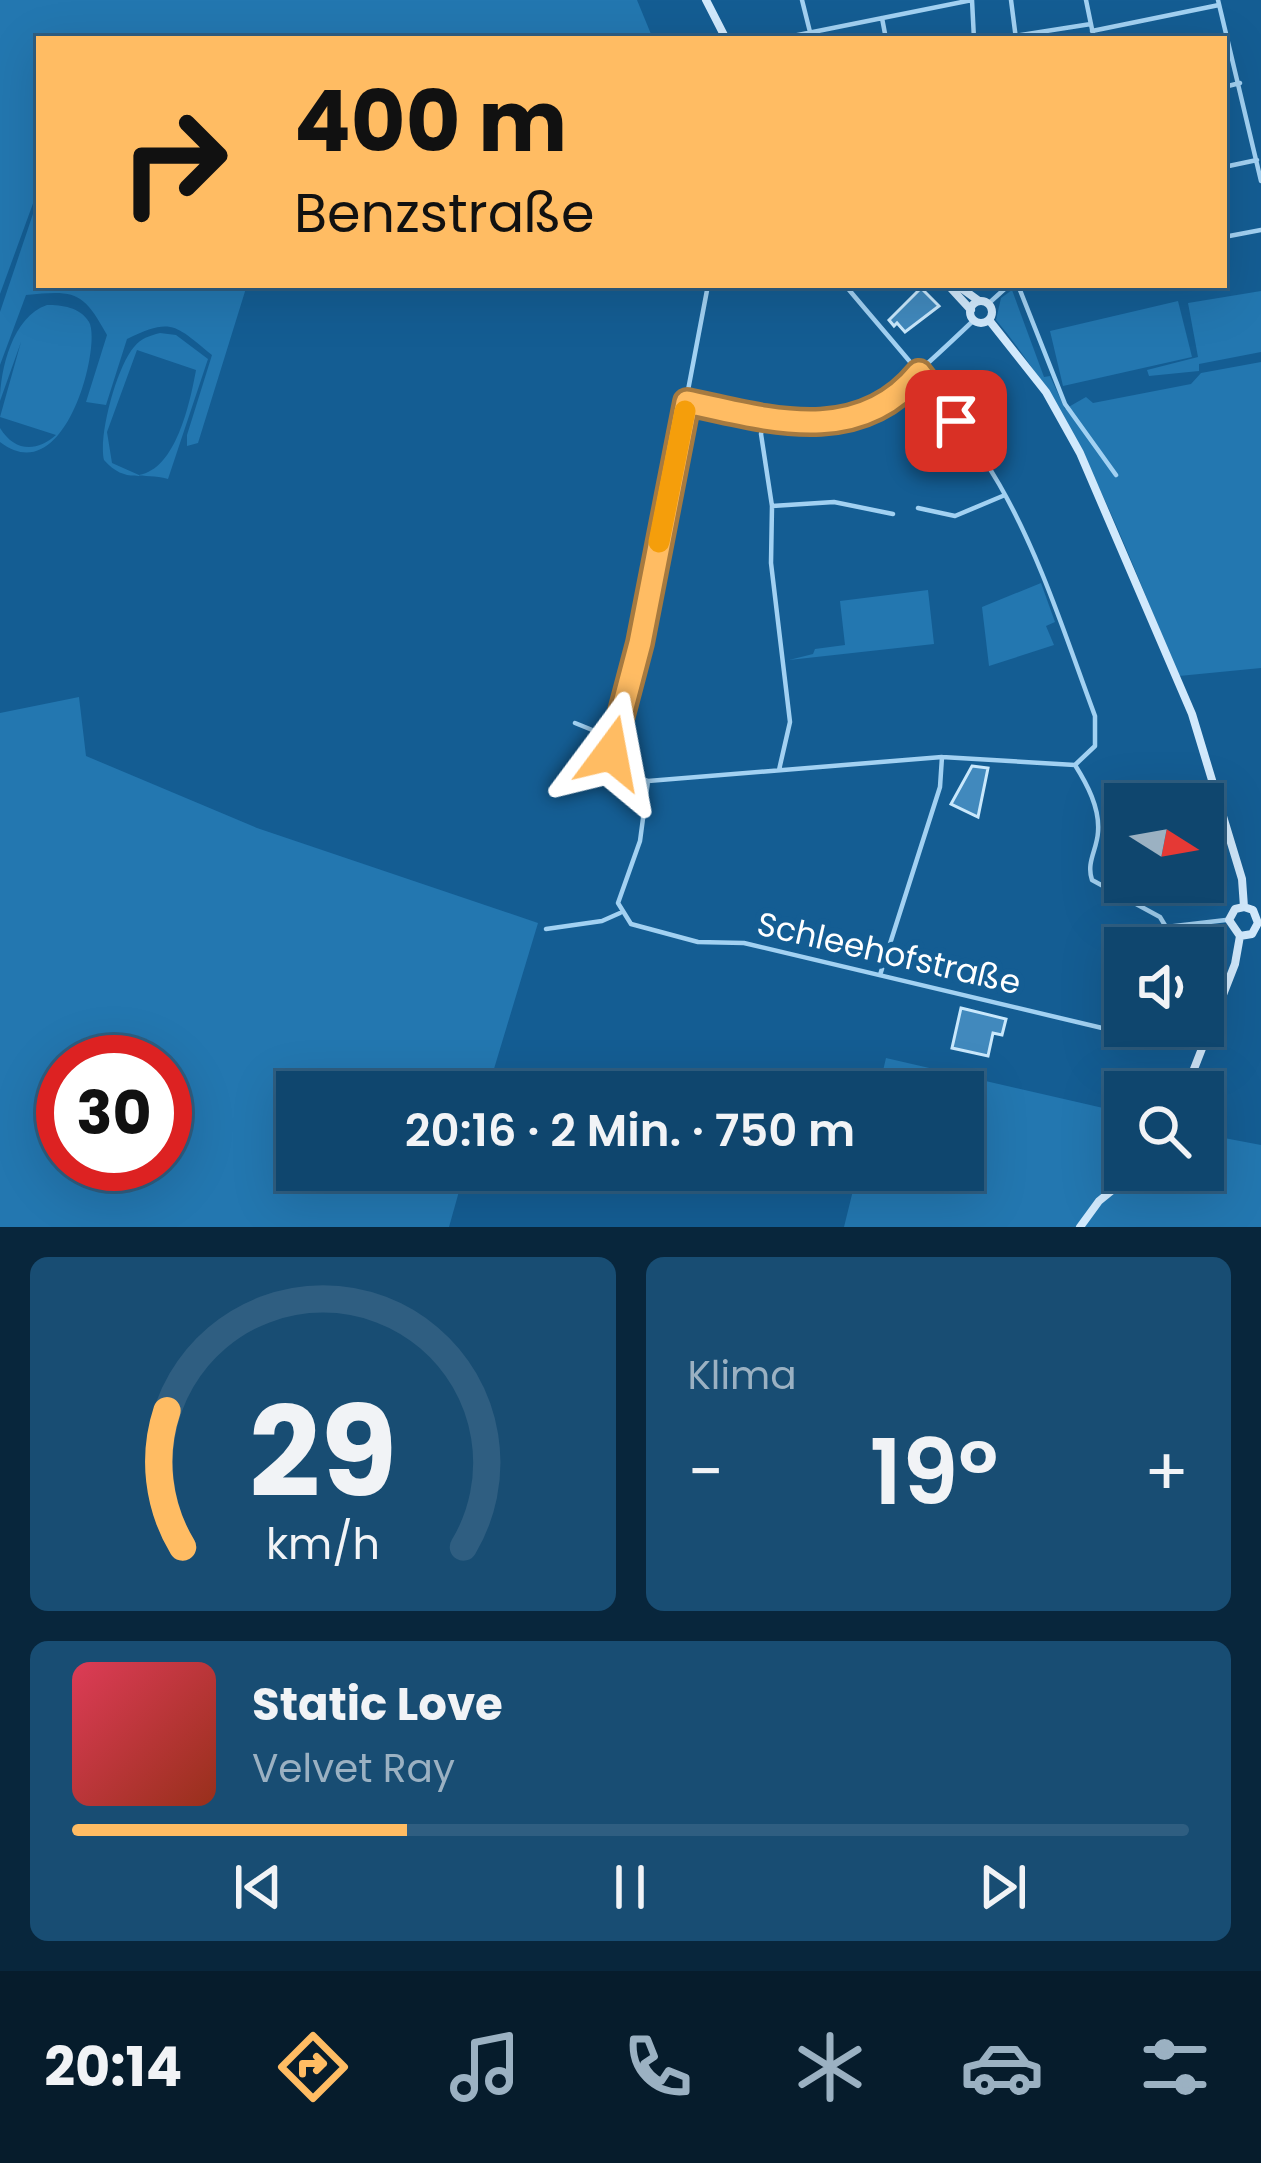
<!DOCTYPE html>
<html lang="de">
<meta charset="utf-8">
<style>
body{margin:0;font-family:Poppins,sans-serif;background:#184d73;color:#f1f3f6;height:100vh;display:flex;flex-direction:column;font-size:45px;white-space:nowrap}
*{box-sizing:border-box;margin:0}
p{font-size:39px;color:#9bb1c2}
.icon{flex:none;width:66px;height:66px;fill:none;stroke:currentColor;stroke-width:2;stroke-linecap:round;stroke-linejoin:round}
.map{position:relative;height:1227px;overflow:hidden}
.panel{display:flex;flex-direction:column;gap:30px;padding:30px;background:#08263c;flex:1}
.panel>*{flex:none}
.hud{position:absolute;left:36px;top:36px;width:1191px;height:252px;border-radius:0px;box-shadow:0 12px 48px #0002,0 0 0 3px #2f5e81;background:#ffbc63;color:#111;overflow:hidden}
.needle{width:78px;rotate:101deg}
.controls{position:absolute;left:1104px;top:783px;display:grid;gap:24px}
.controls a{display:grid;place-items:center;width:120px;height:120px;border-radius:0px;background:#0f466e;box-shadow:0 12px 48px #0002,0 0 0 3px #2f5e81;font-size:60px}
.speed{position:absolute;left:36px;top:1035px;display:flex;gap:24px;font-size:60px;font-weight:700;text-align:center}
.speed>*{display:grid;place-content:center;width:156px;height:156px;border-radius:50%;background:#0f466e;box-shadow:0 12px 48px #0002,0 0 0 3px #2f5e81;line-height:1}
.speed .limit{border:18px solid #d22;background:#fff;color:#111}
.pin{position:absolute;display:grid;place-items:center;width:102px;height:102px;color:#fff;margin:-51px;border-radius:24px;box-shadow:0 6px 18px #0006}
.me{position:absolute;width:132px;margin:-66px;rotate:13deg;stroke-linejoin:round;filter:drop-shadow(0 0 9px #0008)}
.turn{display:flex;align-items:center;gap:42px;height:252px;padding:0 60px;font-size:54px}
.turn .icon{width:156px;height:156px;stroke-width:2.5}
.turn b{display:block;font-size:84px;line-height:102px}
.big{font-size:90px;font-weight:600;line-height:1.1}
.panel .widget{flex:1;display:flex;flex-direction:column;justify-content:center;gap:18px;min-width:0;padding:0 42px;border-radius:18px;background:#184d73}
.panel .dial{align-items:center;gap:0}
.dial svg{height:312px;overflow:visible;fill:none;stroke:#2f5e81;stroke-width:7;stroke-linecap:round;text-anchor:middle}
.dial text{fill:#f1f3f6;stroke:none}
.song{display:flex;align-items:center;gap:36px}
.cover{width:144px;height:144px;border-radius:18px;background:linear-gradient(135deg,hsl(350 70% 55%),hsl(10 70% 35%))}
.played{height:12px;border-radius:6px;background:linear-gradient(90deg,#ffbc63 30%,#2f5e81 30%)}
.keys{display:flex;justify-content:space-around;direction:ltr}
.heat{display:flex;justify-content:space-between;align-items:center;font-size:66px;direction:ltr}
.panel .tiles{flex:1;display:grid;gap:30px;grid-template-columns:1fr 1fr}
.widget:last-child{grid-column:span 2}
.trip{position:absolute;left:276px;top:1071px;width:708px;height:120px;border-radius:0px;background:#0f466e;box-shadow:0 12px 48px #0002,0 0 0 3px #2f5e81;font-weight:600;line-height:120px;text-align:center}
.tabs{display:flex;height:192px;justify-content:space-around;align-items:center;background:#061c2c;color:#9bb1c2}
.tabs .icon{width:84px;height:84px}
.tabs .selected{color:#ffbc63}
.tabs b{font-size:54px;color:#f1f3f6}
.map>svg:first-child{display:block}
</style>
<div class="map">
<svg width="1261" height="1227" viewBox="0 0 1261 1227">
<rect width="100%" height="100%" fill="#145d93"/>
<path fill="#2377b0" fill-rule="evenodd" d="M 0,0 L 637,0 L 653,39 L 39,39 L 39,187 L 0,294 Z
M 39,196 L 39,285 L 247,285 L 198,443 L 187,446 L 187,435 L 212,355 C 175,325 172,317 127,339 L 106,405 L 86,402 L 107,335 C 83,291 75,290 26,295 L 0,365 L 0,312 Z
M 1012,290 L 1044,377 L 1050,376 L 1065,409 L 1086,397 L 1093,403 L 1191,384 L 1201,373 L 1261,362 L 1261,668 L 1179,676 C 1126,552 1084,425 996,320 L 1001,298 Z
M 1261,291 L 1261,352 L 1199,364 L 1199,371 L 1149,376 L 1147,370 L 1198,357 L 1188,303 Z
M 1178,301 L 1192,357 L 1063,386 L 1050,331 Z
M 47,305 C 62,305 80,307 89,322 C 102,343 66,493 0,442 L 0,428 C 14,451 36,453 56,435 L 0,417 L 21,342 L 0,401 C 0,369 13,316 47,305 Z
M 160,333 L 176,335 L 208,359 L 168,479 C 142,471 126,485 104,460 C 98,436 117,366 134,347 C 141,338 149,336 160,333 ZM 137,350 L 196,370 C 190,403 176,469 139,475 L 112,463 L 107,432 Z
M 1041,583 L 1055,622 L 1046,626 L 1054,645 L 989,666 L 982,607 Z
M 928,590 L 934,644 L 789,660 L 813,654 L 815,649 L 845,645 L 840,601 Z
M 79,697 L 86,756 L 257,828 L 538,923 L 487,1092 L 297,1092 L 297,1170 L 465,1170 L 449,1227 L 0,1227 L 0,713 ZM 63,1062 L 165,1062 L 165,1164 L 63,1164 Z
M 886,1058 L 1125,1113 L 1125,1170 L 1203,1170 L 1203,1134 L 1261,1145 L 1261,1227 L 844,1227 L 858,1170 L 963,1170 L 963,1092 L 878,1092 Z"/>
<path fill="#4189bd" stroke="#c9e8fc" stroke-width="3" d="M 921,288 L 939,306 L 905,332 L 897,323 L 894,326 L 889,320 Z
M 972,766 L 988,768 L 978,817 L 951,804 Z
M 961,1008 L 1006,1019 L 1002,1035 L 993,1033 L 988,1056 L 952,1048 Z"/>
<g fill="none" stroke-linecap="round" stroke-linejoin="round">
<path stroke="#a2d1f2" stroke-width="4.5" d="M 802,0 L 810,32
M 972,0 L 974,39
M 1011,0 L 1016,39
M 1086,0 L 1094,39
M 1218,0 L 1261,181
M 882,18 L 886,39
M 1092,31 L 1219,5
M 1015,36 L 1091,24
M 778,39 L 972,0
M 1224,87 L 1240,83
M 1224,167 L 1257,160
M 1224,237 L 1261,230
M 708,285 L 640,643 L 612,738 C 608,764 625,774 648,781 L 942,757 L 1075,765
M 845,285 C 898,349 957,411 999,484 C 1040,555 1066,638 1095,716 L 1095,746 L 1075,765
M 1018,285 L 1065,404 L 1116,475
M 988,304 L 1009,285
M 687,402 C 852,436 852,436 974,320
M 764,418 L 761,434 L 772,506 L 771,563 L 790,722 L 779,770
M 772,506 L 834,502 L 893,514
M 918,508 L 955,516 L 1005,495
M 575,723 L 612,738
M 1075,765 C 1087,784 1100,808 1098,832 C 1097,850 1086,862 1092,880 L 1160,917 L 1166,927
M 648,781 L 640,841 L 618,903 L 631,924 L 698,942 L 744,943 L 1119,1032 L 1135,1026
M 1166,927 L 1226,920
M 546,929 L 602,921 L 620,913
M 1163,948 L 1166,927
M 880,975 L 940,787 L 942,757"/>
<path stroke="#d1e9fc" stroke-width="8" d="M 706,0 L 726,39
M 948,285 L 971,310
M 957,285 L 979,301
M970 312a11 11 0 1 1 22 0a11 11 0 1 1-22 0Z
M 989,320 L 1046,392 L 1080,453 L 1192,714 L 1242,879 L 1244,907 L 1253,910 L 1258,923
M 1240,936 L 1229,920 L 1235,909 L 1244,907
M 1240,936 L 1252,934 L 1258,923
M 1185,1092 L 1235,964 L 1240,936
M 1080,1227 L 1099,1201 L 1137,1170"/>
</g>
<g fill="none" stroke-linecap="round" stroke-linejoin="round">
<defs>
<path id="route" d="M 611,753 L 640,643 L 687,402 C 767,419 858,448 919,373 L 956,421"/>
</defs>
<use href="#route" stroke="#a67a40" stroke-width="30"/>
<use href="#route" stroke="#ffbc63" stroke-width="21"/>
<path stroke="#f59e0b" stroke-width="21" d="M 659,542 L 685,411"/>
</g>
<g text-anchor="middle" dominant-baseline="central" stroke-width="12" stroke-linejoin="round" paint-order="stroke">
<g font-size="33" fill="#fff" stroke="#145d93">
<text transform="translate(889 953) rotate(13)">Schleehofstraße</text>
</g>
</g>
</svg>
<div class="controls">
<a><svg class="needle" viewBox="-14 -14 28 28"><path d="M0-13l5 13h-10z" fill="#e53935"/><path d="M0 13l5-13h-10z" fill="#9bb1c2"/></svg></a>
<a><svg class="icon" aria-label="sound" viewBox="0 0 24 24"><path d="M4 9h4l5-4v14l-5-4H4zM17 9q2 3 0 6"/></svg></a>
<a><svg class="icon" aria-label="search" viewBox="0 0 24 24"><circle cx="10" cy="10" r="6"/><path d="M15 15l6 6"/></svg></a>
</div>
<div class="speed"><div class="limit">30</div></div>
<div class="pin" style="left:956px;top:421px;background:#d93025"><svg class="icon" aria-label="arrive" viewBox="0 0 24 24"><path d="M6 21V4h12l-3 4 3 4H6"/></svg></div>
<svg class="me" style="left:611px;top:753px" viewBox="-20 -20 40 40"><path d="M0-17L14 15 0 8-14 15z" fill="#ffbc63" stroke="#fff" stroke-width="4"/></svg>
<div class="trip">20:16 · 2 Min. · 750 m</div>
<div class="hud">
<div class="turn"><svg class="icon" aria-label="right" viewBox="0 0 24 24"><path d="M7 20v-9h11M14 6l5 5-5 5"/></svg><div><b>400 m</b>Benzstraße</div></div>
</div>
</div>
<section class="panel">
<div class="tiles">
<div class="widget dial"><svg viewBox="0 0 100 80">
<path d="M14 69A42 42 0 1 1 86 69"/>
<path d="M14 69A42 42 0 0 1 10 34" stroke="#ffbc63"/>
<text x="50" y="56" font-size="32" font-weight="700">29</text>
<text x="50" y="72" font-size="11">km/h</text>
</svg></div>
<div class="widget"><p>Klima</p>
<div class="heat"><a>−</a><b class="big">19°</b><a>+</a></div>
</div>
<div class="widget">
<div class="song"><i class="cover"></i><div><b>Static Love</b><p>Velvet Ray</p></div></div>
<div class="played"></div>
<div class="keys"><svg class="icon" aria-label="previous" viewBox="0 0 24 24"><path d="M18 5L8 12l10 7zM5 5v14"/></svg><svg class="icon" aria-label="pause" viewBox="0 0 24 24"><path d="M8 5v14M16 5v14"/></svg><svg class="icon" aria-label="next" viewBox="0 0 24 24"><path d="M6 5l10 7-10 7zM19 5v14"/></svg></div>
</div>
</div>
</section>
<nav class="tabs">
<b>20:14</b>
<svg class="icon selected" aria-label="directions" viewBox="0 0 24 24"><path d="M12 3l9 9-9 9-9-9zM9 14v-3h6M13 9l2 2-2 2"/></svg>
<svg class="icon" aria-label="music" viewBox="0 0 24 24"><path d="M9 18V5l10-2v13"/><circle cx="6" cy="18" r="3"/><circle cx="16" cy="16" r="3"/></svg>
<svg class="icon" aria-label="phone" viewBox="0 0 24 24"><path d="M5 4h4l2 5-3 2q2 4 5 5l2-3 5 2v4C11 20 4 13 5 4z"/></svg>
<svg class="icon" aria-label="climate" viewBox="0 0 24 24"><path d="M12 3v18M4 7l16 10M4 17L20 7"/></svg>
<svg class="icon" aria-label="car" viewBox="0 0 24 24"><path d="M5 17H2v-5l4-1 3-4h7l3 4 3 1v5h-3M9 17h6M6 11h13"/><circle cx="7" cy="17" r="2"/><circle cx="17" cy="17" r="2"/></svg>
<svg class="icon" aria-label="filters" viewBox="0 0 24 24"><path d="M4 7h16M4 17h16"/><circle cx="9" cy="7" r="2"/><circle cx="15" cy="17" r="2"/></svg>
</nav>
